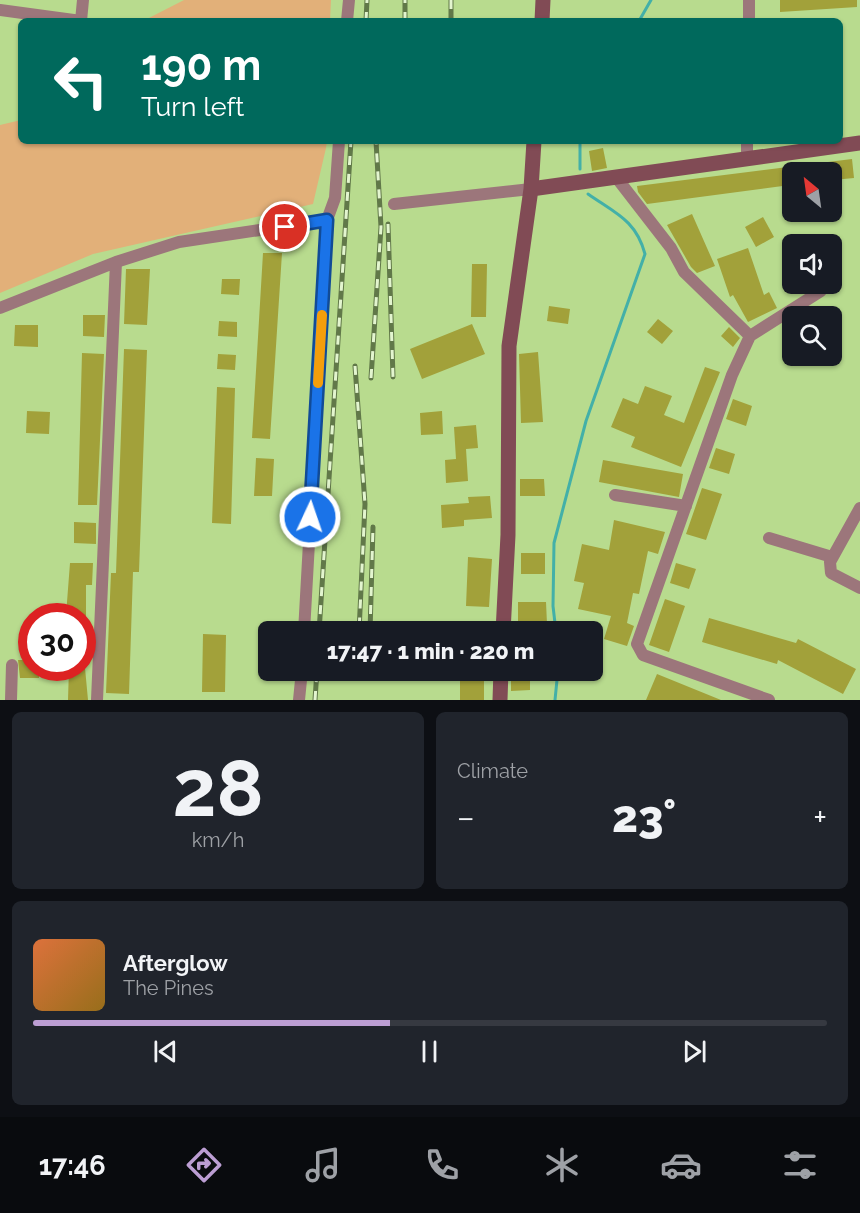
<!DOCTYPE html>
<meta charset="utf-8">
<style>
body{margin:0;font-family:Raleway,sans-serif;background:#20242c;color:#f1f3f6;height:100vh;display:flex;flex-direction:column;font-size:22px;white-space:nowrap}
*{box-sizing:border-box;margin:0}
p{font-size:20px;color:#9ea1a6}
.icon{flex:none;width:33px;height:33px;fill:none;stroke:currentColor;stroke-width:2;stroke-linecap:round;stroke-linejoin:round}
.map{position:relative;height:700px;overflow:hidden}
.drawer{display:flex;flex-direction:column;gap:12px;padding:12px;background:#0d0f14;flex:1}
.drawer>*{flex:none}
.banner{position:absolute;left:18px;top:18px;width:825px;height:126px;border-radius:9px;box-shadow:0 2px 4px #0004;background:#00695c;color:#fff;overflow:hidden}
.needle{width:39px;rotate:331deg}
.controls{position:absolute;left:782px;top:162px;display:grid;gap:12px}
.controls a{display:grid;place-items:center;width:60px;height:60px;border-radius:9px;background:#171b24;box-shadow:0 2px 4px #0004;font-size:30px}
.speed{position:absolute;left:18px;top:603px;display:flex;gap:12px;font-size:30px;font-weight:700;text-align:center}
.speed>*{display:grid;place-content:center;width:78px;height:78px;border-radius:50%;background:#171b24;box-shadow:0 2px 4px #0004;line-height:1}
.speed .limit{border:9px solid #d22;background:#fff;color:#111}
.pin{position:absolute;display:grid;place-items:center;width:51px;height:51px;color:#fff;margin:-26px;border:3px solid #fff;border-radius:50%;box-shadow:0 2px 6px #0007}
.me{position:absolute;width:66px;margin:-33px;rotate:3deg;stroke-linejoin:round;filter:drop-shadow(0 0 4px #0008)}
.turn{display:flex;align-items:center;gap:21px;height:126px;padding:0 24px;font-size:27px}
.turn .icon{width:78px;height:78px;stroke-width:2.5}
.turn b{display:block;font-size:42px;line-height:51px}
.big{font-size:45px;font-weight:800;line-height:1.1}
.drawer .widget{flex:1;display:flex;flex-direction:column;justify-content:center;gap:9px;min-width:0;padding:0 21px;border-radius:9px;background:#20242c}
.drawer .dial{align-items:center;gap:0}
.dial b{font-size:78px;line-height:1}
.song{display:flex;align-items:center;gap:18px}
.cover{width:72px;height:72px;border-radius:9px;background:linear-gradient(135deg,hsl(20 70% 55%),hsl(40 70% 35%))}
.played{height:6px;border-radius:3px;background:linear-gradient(90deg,#bc9ed3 45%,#363941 45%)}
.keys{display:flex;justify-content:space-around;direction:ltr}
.heat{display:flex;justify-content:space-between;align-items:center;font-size:33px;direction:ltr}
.drawer .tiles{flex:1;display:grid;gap:12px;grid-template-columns:1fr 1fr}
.widget:last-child{grid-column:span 2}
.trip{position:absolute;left:258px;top:621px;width:345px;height:60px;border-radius:9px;background:#171b24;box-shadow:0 2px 4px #0004;font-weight:800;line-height:60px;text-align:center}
.tabs{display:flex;height:96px;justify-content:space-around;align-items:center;background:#090b0e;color:#9ea1a6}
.tabs .icon{width:42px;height:42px}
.tabs .current{color:#bc9ed3}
.tabs b{font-size:27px;color:#f1f3f6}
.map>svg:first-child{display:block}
</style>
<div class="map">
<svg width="860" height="700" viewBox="0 0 860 700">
<rect width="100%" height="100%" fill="#b8db8e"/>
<path fill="#e2b079" d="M 184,0 L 331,0 L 330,21 L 143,21 Z
M 21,120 L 21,141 L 327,141 L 326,148 L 313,204 L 93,254 L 0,293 L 0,125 Z"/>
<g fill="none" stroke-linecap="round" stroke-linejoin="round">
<path stroke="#43b0a8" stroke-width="3" d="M 639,21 L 651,0
M 580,141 L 580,169
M 556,632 L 553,606 L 554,543 L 586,421 L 645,254 C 636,220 615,213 588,194
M 555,700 L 558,670"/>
</g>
<path fill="#a2a13a" d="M 780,0 L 857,0 L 857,7 L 780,12 Z
M 603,148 L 607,168 L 592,171 L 589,151 Z
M 852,159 L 854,178 L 833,180 L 832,172 L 788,172 L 790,185 L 647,204 L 638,192 L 637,186 Z
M 692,214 L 715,266 L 697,273 L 691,267 L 667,225 Z
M 763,217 L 774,237 L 756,247 L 745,227 Z
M 748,248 L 764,295 L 769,292 L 777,308 L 748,322 L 733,295 L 730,297 L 717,259 Z
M 263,253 L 282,253 L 270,439 L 252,438 Z
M 472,264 L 487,264 L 486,317 L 471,317 Z
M 126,269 L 150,269 L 147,325 L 124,324 Z
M 222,279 L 240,279 L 239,295 L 221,294 Z
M 549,306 L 570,309 L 568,324 L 547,321 Z
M 83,315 L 105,315 L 104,337 L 83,336 Z
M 658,319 L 673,331 L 662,344 L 647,332 Z
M 219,321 L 237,322 L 237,337 L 218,336 Z
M 472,324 L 485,354 L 422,379 L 410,349 Z
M 15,325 L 38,325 L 38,347 L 14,346 Z
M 729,327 L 740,338 L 733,347 L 721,336 Z
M 124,349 L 147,350 L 139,572 L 133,572 L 129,694 L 106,693 L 111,573 L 116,573 Z
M 538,352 L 543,422 L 521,423 L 519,354 Z
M 82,353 L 104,354 L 97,505 L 78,505 Z
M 218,354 L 236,355 L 235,370 L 217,369 Z
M 705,367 L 720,372 L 681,467 L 631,447 L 635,437 L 611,427 L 623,398 L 638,404 L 645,386 L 672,396 L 664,415 L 684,423 Z
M 217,387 L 235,388 L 231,524 L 212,523 Z
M 733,399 L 752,406 L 746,426 L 726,419 Z
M 27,411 L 50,412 L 49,434 L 26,433 Z
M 442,411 L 443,434 L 421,435 L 420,413 Z
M 476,425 L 478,448 L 466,449 L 468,481 L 446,483 L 445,460 L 456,459 L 454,427 Z
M 716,448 L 735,454 L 729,474 L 709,468 Z
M 256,458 L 274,459 L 272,496 L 254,496 Z
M 603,460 L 683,474 L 679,497 L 599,482 Z
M 520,479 L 544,479 L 545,496 L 520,496 Z
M 702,488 L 722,494 L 706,540 L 686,534 Z
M 490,496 L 492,518 L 464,520 L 464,526 L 442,528 L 441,505 L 469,503 L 468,497 Z
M 614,520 L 665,532 L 658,554 L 648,551 L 639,594 L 633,593 L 627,623 L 634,626 L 627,646 L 604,639 L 611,616 L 578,609 L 584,583 L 574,581 L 582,544 L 609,550 Z
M 74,522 L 96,523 L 96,544 L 74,543 Z
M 521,553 L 545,553 L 545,574 L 521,574 Z
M 468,557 L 492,559 L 489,607 L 466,606 Z
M 70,563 L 93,563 L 92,585 L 86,585 L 86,616 L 66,615 Z
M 676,563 L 696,569 L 689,589 L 670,583 Z
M 665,599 L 685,606 L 669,652 L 649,645 Z
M 518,602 L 546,602 L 547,624 L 518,625 Z
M 709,618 L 796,643 L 798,639 L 856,669 L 843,694 L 778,660 L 777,664 L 702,642 Z
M 203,634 L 226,635 L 225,692 L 202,692 Z
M 18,660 L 32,660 L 32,668 L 39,668 L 39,678 L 20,678 Z
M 69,668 L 85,668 L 88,700 L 68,700 Z
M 460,670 L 484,670 L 484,700 L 460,700 Z
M 511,672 L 530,672 L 530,690 L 511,691 Z
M 657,674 L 721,700 L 646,700 Z"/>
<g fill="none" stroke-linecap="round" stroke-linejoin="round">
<path stroke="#9c767b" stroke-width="12" d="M 0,10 L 81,21 L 83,0
M 347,21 L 349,0
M 749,21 L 749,0
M 747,159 L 747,141
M 616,177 L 671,248 L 684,272 L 750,336
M 394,204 L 531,189
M 0,308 L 116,262 L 179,242 L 327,220
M 615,495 L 686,506
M 860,508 L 830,562 L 831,573 L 860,588
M 769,538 L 832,557
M 304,632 L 327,220 L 335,198 L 339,141
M 11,700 L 12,665
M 97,700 L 116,262
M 299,700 L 302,670
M 769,700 L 643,655 L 637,644 L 732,375 L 750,336 L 821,291"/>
<path stroke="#814b55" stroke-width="15" d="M 542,21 L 543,0
M 531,189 L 860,143
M 503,632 L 508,535 L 509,346 L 531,189 L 534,141
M 500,700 L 501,670"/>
<defs>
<path id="rail" d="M 451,0 L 451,21
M 366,21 L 367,0
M 405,21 L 405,0
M 388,224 L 393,377
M 355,366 L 365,504 L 359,632
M 371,378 L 381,227 L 376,141
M 319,632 L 351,141
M 370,632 L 373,527
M 315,700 L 317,670"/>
</defs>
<use href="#rail" stroke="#617849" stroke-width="5"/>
<use href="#rail" stroke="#e3f5cf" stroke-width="3" stroke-dasharray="9" stroke-linecap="butt"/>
</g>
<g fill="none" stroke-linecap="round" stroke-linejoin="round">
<defs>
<path id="route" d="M 285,227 L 327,220 L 310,517"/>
</defs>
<use href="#route" stroke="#114b97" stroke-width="15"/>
<use href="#route" stroke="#1a73e8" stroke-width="10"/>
<path stroke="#f59e0b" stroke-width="10" d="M 318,383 L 322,315"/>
</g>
</svg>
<div class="controls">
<a><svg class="needle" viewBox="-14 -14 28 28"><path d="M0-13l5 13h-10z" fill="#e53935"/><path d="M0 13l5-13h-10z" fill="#9ea1a6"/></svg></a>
<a><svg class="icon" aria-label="sound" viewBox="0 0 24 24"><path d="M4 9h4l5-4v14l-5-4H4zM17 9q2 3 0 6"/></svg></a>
<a><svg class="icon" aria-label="search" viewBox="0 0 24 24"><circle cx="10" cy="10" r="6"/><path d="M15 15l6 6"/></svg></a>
</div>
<div class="speed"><div class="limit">30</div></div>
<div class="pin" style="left:285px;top:227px;background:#d93025"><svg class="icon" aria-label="arrive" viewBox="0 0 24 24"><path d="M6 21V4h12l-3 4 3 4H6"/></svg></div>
<svg class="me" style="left:310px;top:517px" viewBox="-20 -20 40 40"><circle r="17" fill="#1a73e8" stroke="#fff" stroke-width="3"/><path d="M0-11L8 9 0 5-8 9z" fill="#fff"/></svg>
<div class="trip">17:47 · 1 min · 220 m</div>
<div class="banner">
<div class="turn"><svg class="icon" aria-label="left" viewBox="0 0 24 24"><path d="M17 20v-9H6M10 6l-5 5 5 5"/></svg><div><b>190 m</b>Turn left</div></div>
</div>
</div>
<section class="drawer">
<div class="tiles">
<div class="widget dial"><b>28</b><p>km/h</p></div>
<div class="widget"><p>Climate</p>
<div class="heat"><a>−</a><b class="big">23°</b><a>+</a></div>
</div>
<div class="widget">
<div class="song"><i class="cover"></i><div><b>Afterglow</b><p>The Pines</p></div></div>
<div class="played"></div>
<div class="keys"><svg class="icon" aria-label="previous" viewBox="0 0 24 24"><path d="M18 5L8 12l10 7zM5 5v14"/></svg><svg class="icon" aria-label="pause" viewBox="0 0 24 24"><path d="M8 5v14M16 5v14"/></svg><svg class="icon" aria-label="next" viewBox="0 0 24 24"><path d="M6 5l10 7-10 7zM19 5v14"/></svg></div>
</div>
</div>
</section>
<nav class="tabs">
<b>17:46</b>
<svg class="icon current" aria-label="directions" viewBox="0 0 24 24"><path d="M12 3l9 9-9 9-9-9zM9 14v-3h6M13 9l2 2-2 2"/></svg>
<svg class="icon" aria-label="music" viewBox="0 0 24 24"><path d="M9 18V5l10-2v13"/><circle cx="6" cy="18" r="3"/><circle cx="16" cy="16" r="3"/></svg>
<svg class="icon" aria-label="phone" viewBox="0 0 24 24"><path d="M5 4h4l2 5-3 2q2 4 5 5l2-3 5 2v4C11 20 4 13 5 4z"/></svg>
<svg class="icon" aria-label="climate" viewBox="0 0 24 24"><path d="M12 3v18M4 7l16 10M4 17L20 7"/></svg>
<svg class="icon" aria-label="car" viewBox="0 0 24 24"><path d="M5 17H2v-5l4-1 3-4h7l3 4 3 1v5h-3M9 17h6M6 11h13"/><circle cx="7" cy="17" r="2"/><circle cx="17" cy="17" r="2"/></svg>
<svg class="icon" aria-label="filters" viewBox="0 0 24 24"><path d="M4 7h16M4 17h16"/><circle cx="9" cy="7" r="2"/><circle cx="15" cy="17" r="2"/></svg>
</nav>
